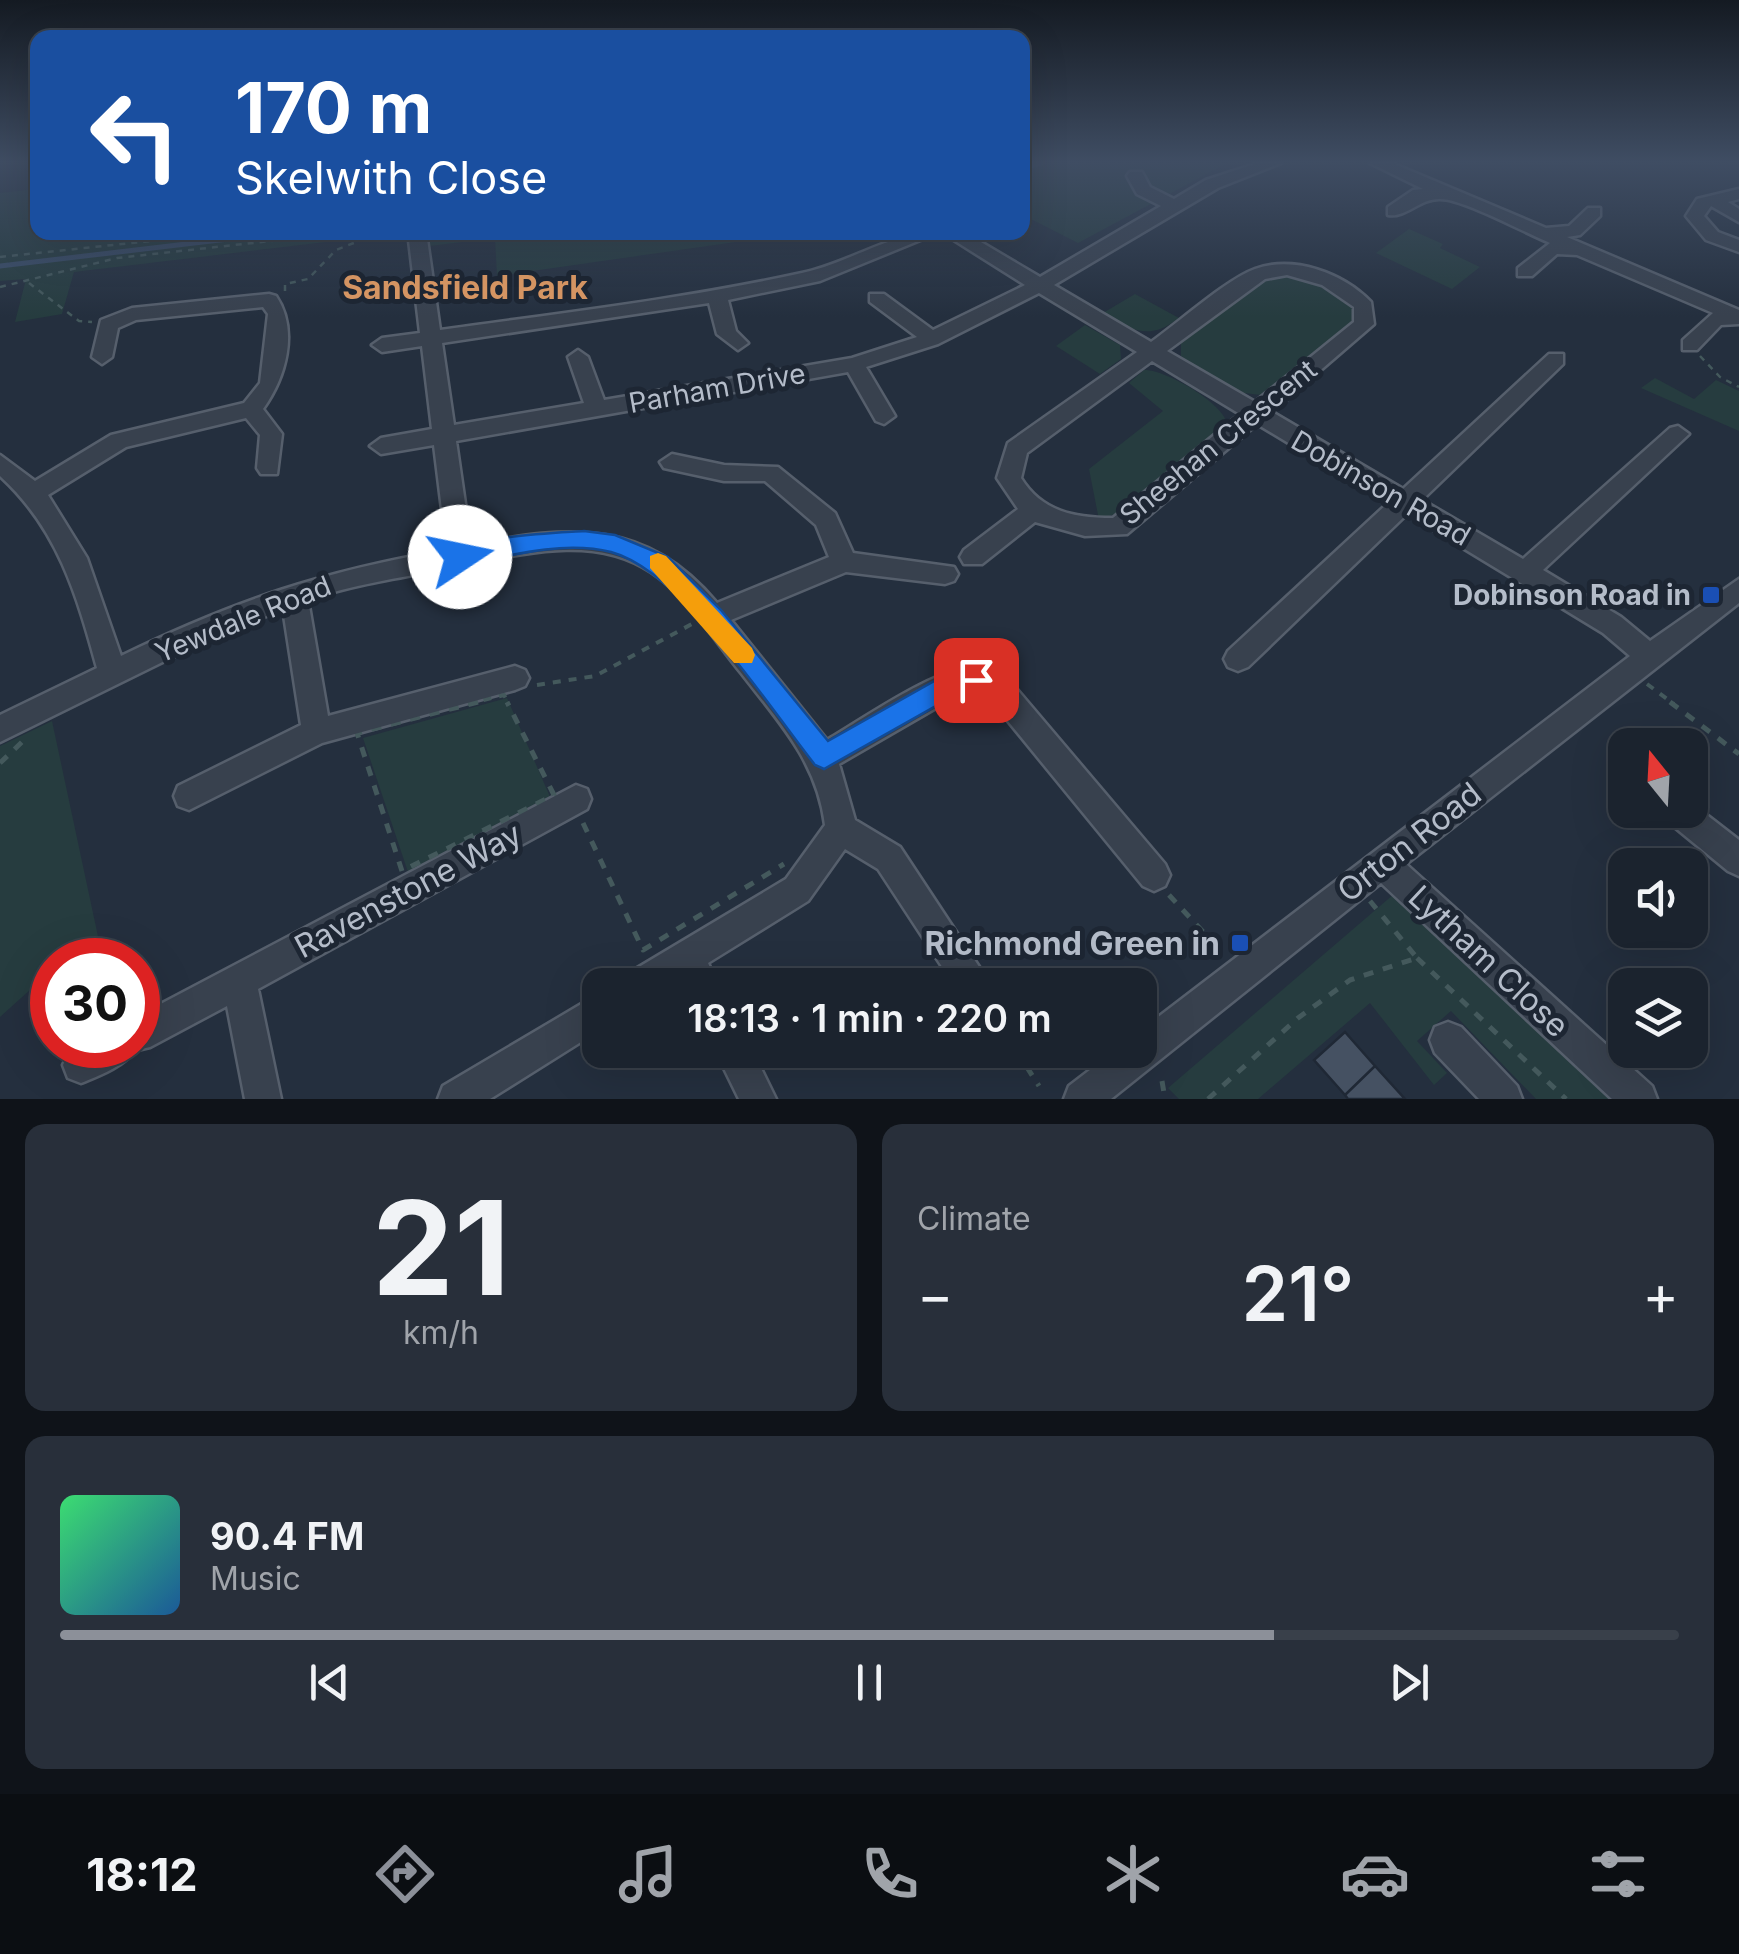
<!DOCTYPE html>
<meta charset="utf-8">
<style>
body{margin:0;font-family:Inter,sans-serif;background:#282f3a;color:#f1f3f6;height:100vh;display:flex;flex-direction:column;font-size:38px;white-space:nowrap}
*{box-sizing:border-box;margin:0}
p{font-size:32px;color:#a0a4aa}
.icon{flex:none;width:55px;height:55px;fill:none;stroke:currentColor;stroke-width:2;stroke-linecap:round;stroke-linejoin:round}
.map{position:relative;height:1099px;overflow:hidden}
.side{display:flex;flex-direction:column;gap:25px;padding:25px;background:#0f1319;flex:1}
.side>*{flex:none}
.hud{position:absolute;left:30px;top:30px;width:1000px;height:210px;border-radius:20px;box-shadow:0 10px 40px #0002,0 0 0 2px #39404a;background:#1a4fa0;color:#fff;overflow:hidden}
.needle{width:65px;rotate:342deg}
.fabs{position:absolute;left:1608px;top:728px;display:grid;gap:20px}
.fabs a{display:grid;place-items:center;width:100px;height:100px;border-radius:20px;background:#1b232e;box-shadow:0 10px 40px #0002,0 0 0 2px #39404a;font-size:50px}
.speed{position:absolute;left:30px;top:938px;display:flex;gap:20px;font-size:50px;font-weight:700;text-align:center}
.speed>*{display:grid;place-content:center;width:130px;height:130px;border-radius:50%;background:#1b232e;box-shadow:0 10px 40px #0002,0 0 0 2px #39404a;line-height:1}
.speed .limit{border:15px solid #d22;background:#fff;color:#111}
.pin{position:absolute;display:grid;place-items:center;width:85px;height:85px;color:#fff;margin:-42px;border-radius:20px;box-shadow:0 5px 15px #0006}
.me{position:absolute;width:110px;margin:-55px;rotate:79deg;stroke-linejoin:round;filter:drop-shadow(0 0 8px #0008)}
.turn{display:flex;align-items:center;gap:35px;height:210px;padding:0 40px;font-size:45px}
.turn .icon{width:130px;height:130px;stroke-width:2.5}
.turn b{display:block;font-size:70px;line-height:85px}
.big{font-size:75px;font-weight:600;line-height:1.1}
.side .tile{flex:1;display:flex;flex-direction:column;justify-content:center;gap:15px;min-width:0;padding:0 35px;border-radius:20px;background:#282f3a}
.side .dial{align-items:center;gap:0}
.dial b{font-size:130px;line-height:1}
.song{display:flex;align-items:center;gap:30px}
.cover{width:120px;height:120px;border-radius:15px;background:linear-gradient(135deg,hsl(140 70% 55%),hsl(210 70% 35%))}
.played{height:10px;border-radius:5px;background:linear-gradient(90deg,#8c9099 75%,#39404a 75%)}
.keys{display:flex;justify-content:space-around;direction:ltr}
.heat{display:flex;justify-content:space-between;align-items:center;font-size:55px;direction:ltr}
.side .tiles{flex:1;display:grid;gap:25px;grid-template-columns:1fr 1fr}
.tile:last-child{grid-column:span 2}
.trip{position:absolute;left:582px;top:968px;width:575px;height:100px;border-radius:20px;background:#1b232e;box-shadow:0 10px 40px #0002,0 0 0 2px #39404a;font-weight:600;line-height:100px;text-align:center}
.tab-bar{display:flex;height:160px;justify-content:space-around;align-items:center;background:#0b0e12;color:#a0a4aa}
.tab-bar .icon{width:70px;height:70px}
.tab-bar .selected{color:#8c9099}
.tab-bar b{font-size:45px;color:#f1f3f6}
.map>svg:first-child{display:block}
</style>
<div class="map">
<svg width="1739" height="1099" viewBox="0 0 1739 1099">
<rect width="100%" height="100%" fill="#242f3e"/>
<path fill="#263c3f" d="M 1022,163 L 1227,163 L 1078,243 L 1023,215 Z
M 37,189 L 38,232 L 402,233 L 74,272 L 62,314 L 15,322 L 26,279 L 0,281 L 0,193 Z
M 1409,229 L 1443,244 L 1440,248 L 1480,267 L 1452,289 L 1376,253 Z
M 419,233 L 799,233 L 497,276 L 495,238 L 430,246 Z
M 1280,275 C 1304,275 1343,285 1354,309 L 1351,324 L 1261,395 L 1235,392 L 1181,356 L 1181,341 L 1270,277 Z
M 1135,294 L 1179,318 C 1149,341 1133,331 1103,313 Z
M 1085,325 L 1120,345 L 1121,359 L 1100,374 L 1056,346 Z
M 1144,370 C 1165,369 1225,404 1227,424 L 1120,512 L 1099,520 L 1089,469 L 1163,411 L 1129,383 Z
M 1655,378 L 1694,399 L 1716,380 L 1739,391 L 1739,431 L 1641,388 Z
M 507,698 L 551,799 L 408,872 L 363,738 Z
M 52,721 L 99,941 L 69,960 L 52,960 L 52,970 L 0,1017 L 0,746 Z
M 1394,894 L 1614,1099 L 1536,1099 L 1451,1011 L 1417,1041 L 1447,1073 L 1434,1085 L 1370,1003 L 1258,1099 L 1179,1099 L 1168,1088 Z"/>
<g fill="none" stroke-linecap="round" stroke-linejoin="round">
<path stroke="#394c67" stroke-width="5" d="M 1022,168 L 1041,163
M 0,266 L 288,232"/>
</g>
<path fill="#455162" stroke="#1f2835" stroke-width="2.5" d="M 1345,1032 L 1375,1066 L 1345,1095 L 1314,1060 Z
M 1375,1066 L 1405,1099 L 1348,1099 L 1345,1095 Z"/>
<g fill="none" stroke-linecap="round" stroke-linejoin="round">
<defs>
<path id="minor" d="M 1258,163 L 1281,163 L 1218,188 L 1054,285 L 1151,342 C 1178,323 1227,279 1255,269 C 1294,255 1343,273 1371,302 L 1374,324 L 1272,412 L 1403,489 L 1549,354 L 1563,354 L 1563,364 L 1422,500 L 1523,559 L 1670,428 L 1678,426 L 1689,434 L 1543,570 L 1621,617 L 1650,641 L 1739,579 L 1739,603 L 1406,864 L 1652,1086 L 1657,1099 L 1612,1099 L 1381,883 L 1111,1099 L 1064,1099 L 1069,1086 L 1116,1050 L 1140,1050 L 1140,1031 L 1630,656 L 1603,633 L 1407,514 L 1248,667 L 1238,671 L 1228,667 L 1224,659 L 1228,651 L 1388,503 L 1257,424 L 1127,534 L 1085,536 L 1035,522 L 982,564 L 964,564 L 960,557 L 964,550 L 1018,509 L 997,478 L 1008,443 L 1137,352 L 1039,293 L 938,344 L 866,367 L 895,416 L 884,424 L 876,421 L 848,372 L 456,441 L 471,545 C 571,525 646,519 717,603 L 829,557 L 816,525 L 765,481 L 724,481 L 664,468 L 660,462 L 672,454 L 724,465 L 778,467 L 835,513 L 853,553 L 954,567 L 958,574 L 954,581 L 945,584 L 846,572 L 731,620 L 827,740 C 859,722 943,662 978,668 C 990,670 1003,680 1014,686 L 1165,864 L 1170,875 L 1165,886 L 1154,891 L 1143,886 L 994,704 L 973,691 L 960,694 L 839,764 L 855,820 L 900,847 L 991,985 L 954,985 L 878,869 L 845,849 L 808,901 L 708,963 L 718,985 L 683,985 L 681,980 L 673,985 L 624,985 L 629,973 L 786,879 L 825,825 C 817,762 780,723 742,674 C 713,639 689,597 651,572 C 589,530 509,558 442,570 C 397,578 352,585 308,600 L 328,716 L 515,666 L 525,670 L 529,678 L 525,686 L 515,690 L 322,743 L 189,810 L 178,806 L 174,796 L 178,786 L 301,725 L 283,609 L 193,647 L 0,742 L 0,715 L 97,668 C 77,595 58,529 0,476 L 0,455 L 35,481 L 111,435 L 244,403 L 260,383 L 268,314 L 263,307 L 136,320 L 118,328 L 112,357 L 102,364 L 92,357 L 101,320 L 132,308 L 269,294 L 276,296 C 299,330 286,377 263,409 L 282,434 L 277,474 L 261,474 L 257,468 L 260,435 L 246,418 L 126,447 L 48,495 L 87,558 L 121,656 C 234,601 323,571 447,550 L 434,445 L 381,454 L 370,446 L 381,438 L 432,429 L 422,346 L 382,352 L 372,345 L 382,338 L 420,333 L 408,232 L 426,232 L 440,330 C 561,313 683,299 802,273 C 850,263 890,232 940,232 L 820,281 L 728,300 L 736,331 L 748,343 L 738,350 L 717,334 L 709,303 L 442,343 L 454,425 L 584,403 L 568,357 L 578,350 L 588,357 L 604,400 L 852,358 L 917,337 L 870,302 L 870,294 L 884,294 L 933,330 L 1025,285 L 941,232 L 964,232 L 1040,277 L 1161,206 L 1137,194 L 1127,176 L 1130,172 L 1142,172 L 1150,187 L 1174,199 L 1206,180 ZM 1287,275 L 1322,285 L 1354,307 L 1354,322 L 1255,402 L 1167,351 L 1265,279 ZM 1152,361 L 1240,414 L 1113,518 C 1075,518 1042,512 1021,478 L 1027,453 Z
M 1370,163 L 1392,163 L 1546,228 L 1569,226 L 1588,208 L 1600,208 L 1600,216 L 1580,235 L 1567,237 L 1739,310 L 1739,324 L 1721,325 L 1697,350 L 1683,350 L 1683,340 L 1713,313 L 1577,255 L 1557,254 L 1532,276 L 1518,276 L 1518,268 L 1550,243 C 1525,233 1462,198 1439,199 C 1419,199 1406,218 1388,215 L 1388,207 L 1413,190 L 1423,189 Z
M 1739,189 L 1739,199 L 1728,202 L 1739,209 L 1739,222 L 1711,206 L 1704,216 L 1718,232 L 1739,240 L 1739,252 L 1706,240 L 1686,216 L 1697,199 Z
M 576,785 L 587,789 L 591,799 L 587,809 L 258,989 L 281,1099 L 245,1099 L 227,1006 L 150,1047 L 133,1051 C 125,1066 98,1076 81,1083 L 68,1078 L 63,1065 C 75,1036 111,1045 138,1045 L 138,1016 Z
M 1690,802 L 1739,840 L 1739,876 L 1728,871 L 1666,820 L 1662,810 L 1690,810 Z
M 600,993 L 600,1030 L 490,1099 L 438,1099 L 443,1086 Z
M 1448,1022 L 1461,1027 L 1517,1086 L 1522,1099 L 1479,1099 L 1435,1053 L 1430,1040 L 1435,1027 Z
M 715,1050 L 752,1050 L 776,1099 L 739,1099 Z"/>
</defs>
<use href="#minor" stroke="#565f6c" stroke-width="5"/>
<path stroke="#44595c" stroke-width="2.5" stroke-dasharray="6 6" stroke-linecap="butt" d="M 436,239 L 465,232
M 0,257 L 235,232
M 29,283 L 79,321 L 92,322
M 0,287 L 117,258 L 352,232
M 285,291 L 285,284 L 308,279 L 336,250 L 382,232
M 1700,356 L 1720,377 L 1739,387"/>
<path stroke="#44595c" stroke-width="4" stroke-dasharray="8 8" stroke-linecap="butt" d="M 1647,684 L 1674,704
M 537,685 L 595,676 L 692,624
M 468,704 L 504,695 L 509,704"/>
<path stroke="#44595c" stroke-width="5" stroke-dasharray="10 10" stroke-linecap="butt" d="M 478,702 L 357,733 L 402,871 L 554,795 L 507,702
M 1670,702 L 1739,754
M 0,763 L 22,742
M 583,823 L 643,950 L 784,864
M 1169,895 L 1217,947
M 1417,958 L 1566,1099
M 1016,1050 L 1039,1086
M 1162,1081 L 1165,1099
M 1208,1099 L 1298,1018 L 1350,980 L 1417,958 L 1370,901"/>
<use href="#minor" fill="#38414e" fill-rule="evenodd"/>
</g>
<linearGradient id="sky" x2="0" y2="1"><stop stop-color="#141a22"/><stop offset="0.51" stop-color="#3f4d63"/><stop offset="1" stop-color="#3f4d63" stop-opacity="0"/></linearGradient>
<rect width="1739" height="317" fill="url(#sky)"/>
<path fill="#1a73e8" stroke="#114b97" stroke-width="2.5" d="M 584,531 L 615,535 L 668,557 L 721,610 L 828,741 L 945,675 L 976,669 L 989,680 L 985,687 L 959,693 L 824,769 L 815,765 C 768,706 682,571 611,552 C 563,540 507,556 460,566 L 448,557 C 462,536 557,533 584,531 Z"/>
<path fill="#f59e0b" d="M 658,553 L 666,556 L 752,648 L 755,655 L 752,663 L 734,663 L 650,568 L 650,556 Z"/>
<g fill="#1a4fb4" stroke="#1d2633" stroke-width="4">
<rect x="1701" y="585" width="20" height="20" rx="5"/>
<rect x="1230" y="933" width="20" height="20" rx="5"/>
</g>
<g text-anchor="middle" dominant-baseline="central" stroke-width="10" stroke-linejoin="round" paint-order="stroke">
<g font-size="28" fill="#b4bcc9" stroke="#1d2633">
<text transform="translate(717 388) rotate(-10)">Parham Drive</text>
<text transform="translate(1218 442) rotate(-39)">Sheehan Crescent</text>
<text transform="translate(1381 488) rotate(30)">Dobinson Road</text>
<text transform="translate(243 619) rotate(-22)">Yewdale Road</text>
</g>
<g font-size="28" font-weight="bold" fill="#b4bcc9" stroke="#1d2633" text-anchor="end">
<text x="1691" y="595">Dobinson Road in</text>
</g>
<g font-size="32" font-weight="bold" fill="#d59563" stroke="#1d2633">
<text x="465" y="287">Sandsfield Park</text>
</g>
<g font-size="32" fill="#b4bcc9" stroke="#1d2633">
<text transform="translate(1409 842) rotate(-38)">Orton Road</text>
<text transform="translate(408 890) rotate(-28)">Ravenstone Way</text>
<text transform="translate(1489 961) rotate(43)">Lytham Close</text>
</g>
<g font-size="32" font-weight="bold" fill="#b4bcc9" stroke="#1d2633" text-anchor="end">
<text x="1220" y="943">Richmond Green in</text>
</g>
</g>
</svg>
<div class="fabs">
<a><svg class="needle" viewBox="-14 -14 28 28"><path d="M0-13l5 13h-10z" fill="#e53935"/><path d="M0 13l5-13h-10z" fill="#a0a4aa"/></svg></a>
<a><svg class="icon" aria-label="sound" viewBox="0 0 24 24"><path d="M4 9h4l5-4v14l-5-4H4zM17 9q2 3 0 6"/></svg></a>
<a><svg class="icon" aria-label="layers" viewBox="0 0 24 24"><path d="M12 4l9 5-9 5-9-5zM3 14l9 5 9-5"/></svg></a>
</div>
<div class="speed"><div class="limit">30</div></div>
<div class="pin" style="left:976px;top:680px;background:#d93025"><svg class="icon" aria-label="arrive" viewBox="0 0 24 24"><path d="M6 21V4h12l-3 4 3 4H6"/></svg></div>
<svg class="me" style="left:460px;top:557px" viewBox="-20 -20 40 40"><circle r="19" fill="#fff"/><path d="M0-13L10 11 0 6-10 11z" fill="#1a73e8"/></svg>
<div class="trip">18:13 · 1 min · 220 m</div>
<div class="hud">
<div class="turn"><svg class="icon" aria-label="left" viewBox="0 0 24 24"><path d="M17 20v-9H6M10 6l-5 5 5 5"/></svg><div><b>170 m</b>Skelwith Close</div></div>
</div>
</div>
<section class="side">
<div class="tiles">
<div class="tile dial"><b>21</b><p>km/h</p></div>
<div class="tile"><p>Climate</p>
<div class="heat"><a>−</a><b class="big">21°</b><a>+</a></div>
</div>
<div class="tile">
<div class="song"><i class="cover"></i><div><b>90.4 FM</b><p>Music</p></div></div>
<div class="played"></div>
<div class="keys"><svg class="icon" aria-label="previous" viewBox="0 0 24 24"><path d="M18 5L8 12l10 7zM5 5v14"/></svg><svg class="icon" aria-label="pause" viewBox="0 0 24 24"><path d="M8 5v14M16 5v14"/></svg><svg class="icon" aria-label="next" viewBox="0 0 24 24"><path d="M6 5l10 7-10 7zM19 5v14"/></svg></div>
</div>
</div>
</section>
<nav class="tab-bar">
<b>18:12</b>
<svg class="icon selected" aria-label="directions" viewBox="0 0 24 24"><path d="M12 3l9 9-9 9-9-9zM9 14v-3h6M13 9l2 2-2 2"/></svg>
<svg class="icon" aria-label="music" viewBox="0 0 24 24"><path d="M9 18V5l10-2v13"/><circle cx="6" cy="18" r="3"/><circle cx="16" cy="16" r="3"/></svg>
<svg class="icon" aria-label="phone" viewBox="0 0 24 24"><path d="M5 4h4l2 5-3 2q2 4 5 5l2-3 5 2v4C11 20 4 13 5 4z"/></svg>
<svg class="icon" aria-label="climate" viewBox="0 0 24 24"><path d="M12 3v18M4 7l16 10M4 17L20 7"/></svg>
<svg class="icon" aria-label="car" viewBox="0 0 24 24"><path d="M5 17H2v-5l4-1 3-4h7l3 4 3 1v5h-3M9 17h6M6 11h13"/><circle cx="7" cy="17" r="2"/><circle cx="17" cy="17" r="2"/></svg>
<svg class="icon" aria-label="filters" viewBox="0 0 24 24"><path d="M4 7h16M4 17h16"/><circle cx="9" cy="7" r="2"/><circle cx="15" cy="17" r="2"/></svg>
</nav>
